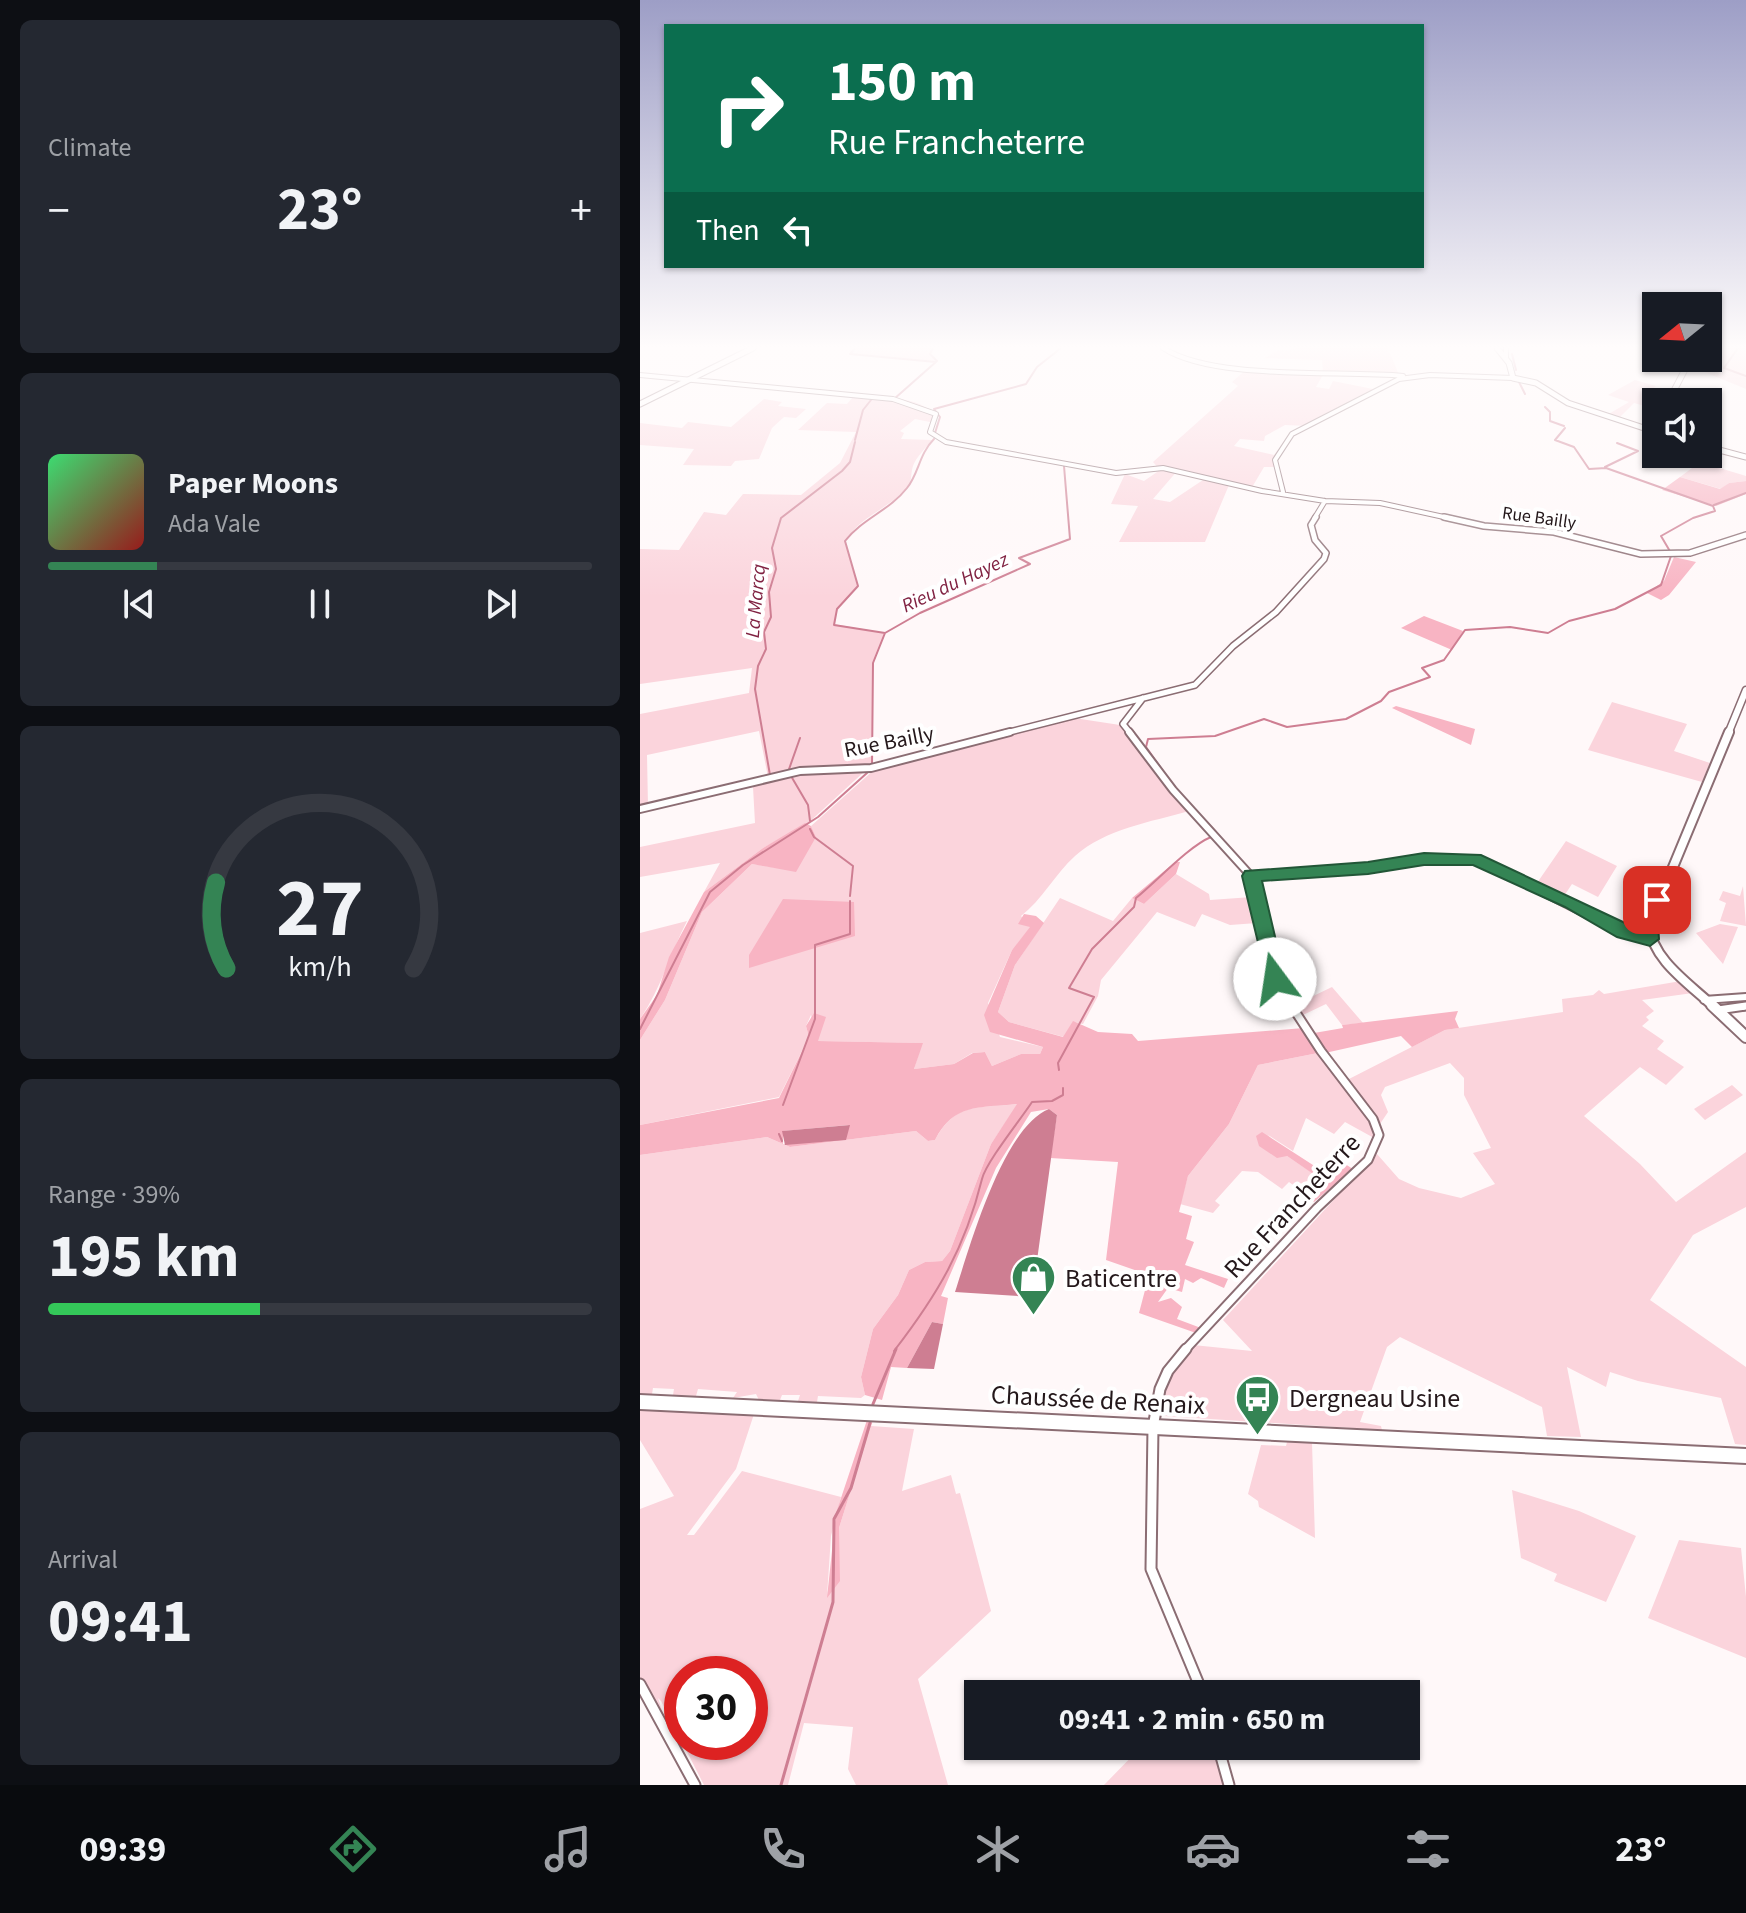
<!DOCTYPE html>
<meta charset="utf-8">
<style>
body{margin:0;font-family:"Source Sans 3",sans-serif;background:#242831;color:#f1f3f6;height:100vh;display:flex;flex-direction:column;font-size:30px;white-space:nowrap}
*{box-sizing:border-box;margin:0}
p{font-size:26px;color:#9ea1a6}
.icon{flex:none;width:44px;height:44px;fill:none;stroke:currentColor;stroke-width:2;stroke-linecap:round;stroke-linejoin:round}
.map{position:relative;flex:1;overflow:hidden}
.details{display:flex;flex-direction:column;gap:20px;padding:20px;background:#0d0f14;width:640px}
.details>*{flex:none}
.guide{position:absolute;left:24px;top:24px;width:760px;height:244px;border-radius:0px;box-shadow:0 2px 6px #0004;background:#0b6e4f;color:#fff;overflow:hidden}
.needle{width:52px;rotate:252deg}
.tools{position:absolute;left:1002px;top:292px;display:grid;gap:16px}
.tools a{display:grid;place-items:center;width:80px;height:80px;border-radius:0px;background:#171b24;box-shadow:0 2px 6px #0004;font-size:40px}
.speed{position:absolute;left:24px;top:1656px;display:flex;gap:16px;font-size:40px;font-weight:700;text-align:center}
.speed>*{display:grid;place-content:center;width:104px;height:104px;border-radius:50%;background:#171b24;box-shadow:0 2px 6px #0004;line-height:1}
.speed .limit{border:12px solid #d22;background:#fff;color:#111}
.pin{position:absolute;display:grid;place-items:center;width:68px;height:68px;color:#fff;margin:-34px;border-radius:16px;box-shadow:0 4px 12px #0006}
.me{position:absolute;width:88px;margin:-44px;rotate:346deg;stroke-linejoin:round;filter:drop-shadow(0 0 6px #0008)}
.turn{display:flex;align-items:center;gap:28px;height:168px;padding:0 32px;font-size:36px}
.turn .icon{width:104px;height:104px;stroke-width:2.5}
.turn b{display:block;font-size:56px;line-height:68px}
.then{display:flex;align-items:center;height:76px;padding:0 32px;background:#0003;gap:16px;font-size:30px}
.big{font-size:60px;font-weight:700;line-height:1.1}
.details .tile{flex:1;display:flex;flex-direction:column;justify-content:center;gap:12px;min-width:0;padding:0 28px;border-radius:12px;background:#242831}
.details .dial{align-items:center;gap:0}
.dial svg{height:208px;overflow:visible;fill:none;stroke:#363941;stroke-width:7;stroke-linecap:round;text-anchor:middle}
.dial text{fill:#f1f3f6;stroke:none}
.song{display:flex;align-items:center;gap:24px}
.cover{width:96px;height:96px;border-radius:12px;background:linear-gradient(135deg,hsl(140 70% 55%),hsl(0 70% 35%))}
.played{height:8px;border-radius:4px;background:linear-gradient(90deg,#348454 20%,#363941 20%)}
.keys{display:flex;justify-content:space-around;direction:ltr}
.heat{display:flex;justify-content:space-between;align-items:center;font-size:44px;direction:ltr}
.charge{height:12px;border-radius:6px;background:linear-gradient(90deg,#34c759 39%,#363941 0)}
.trip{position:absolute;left:324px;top:1680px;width:456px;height:80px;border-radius:0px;background:#171b24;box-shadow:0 2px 6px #0004;font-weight:700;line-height:80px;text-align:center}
.tab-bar{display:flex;height:128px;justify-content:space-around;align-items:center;background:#090b0e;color:#9ea1a6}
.tab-bar .icon{width:56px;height:56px}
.tab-bar .on{color:#348454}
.tab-bar b{font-size:36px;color:#f1f3f6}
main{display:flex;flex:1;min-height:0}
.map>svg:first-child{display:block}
</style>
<main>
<section class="details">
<div class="tile"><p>Climate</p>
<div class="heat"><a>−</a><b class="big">23°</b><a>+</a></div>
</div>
<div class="tile">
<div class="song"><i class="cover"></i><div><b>Paper Moons</b><p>Ada Vale</p></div></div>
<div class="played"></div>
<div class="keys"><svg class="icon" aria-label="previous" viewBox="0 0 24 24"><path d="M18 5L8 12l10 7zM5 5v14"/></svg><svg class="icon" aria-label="pause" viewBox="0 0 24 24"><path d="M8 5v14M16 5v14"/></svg><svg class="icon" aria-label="next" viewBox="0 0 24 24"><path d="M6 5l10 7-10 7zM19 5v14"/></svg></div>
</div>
<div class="tile dial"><svg viewBox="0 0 100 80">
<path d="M14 69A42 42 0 1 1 86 69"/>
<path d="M14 69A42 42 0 0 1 10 36" stroke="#348454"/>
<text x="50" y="56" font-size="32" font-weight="700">27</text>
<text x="50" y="72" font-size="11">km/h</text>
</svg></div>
<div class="tile"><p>Range · 39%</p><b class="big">195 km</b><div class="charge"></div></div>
<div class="tile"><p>Arrival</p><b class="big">09:41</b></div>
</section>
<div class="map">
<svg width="1106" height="1785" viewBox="0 0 1106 1785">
<rect width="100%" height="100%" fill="#fff8f9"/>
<path fill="#fbd4dc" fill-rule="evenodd" d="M 215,348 L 293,348 L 290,354 L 297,361 L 211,354 Z
M 662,348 L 748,348 L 759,375 L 684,373 L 676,387 L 689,389 L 693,381 L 738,390 L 669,426 L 645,425 L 625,436 L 624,441 L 600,439 L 594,446 L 634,455 L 639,448 L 635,455 L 637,467 L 624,467 L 611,489 L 589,485 L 565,542 L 479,542 L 498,506 L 471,504 L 485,474 L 504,481 L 520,470 L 513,462 L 598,386 L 592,382 L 608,368 L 683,372 L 682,360 L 625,358 L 638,350 ZM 538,470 L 566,478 L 530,502 L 513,499 Z
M 1068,348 L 1106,348 L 1106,389 L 1045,364 L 1051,358 L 1068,358 Z
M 995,380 L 1016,386 L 1009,392 L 1001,390 L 1026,398 L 1024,402 L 1016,402 L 1016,409 L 994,403 L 978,419 L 967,415 L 989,402 L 968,395 Z
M 214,396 C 240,397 280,395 297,417 L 295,423 L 275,419 L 260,431 L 264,433 L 261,439 L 292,440 C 286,448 276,457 273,466 C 270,475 273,481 266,489 C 246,510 220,517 205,541 L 218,586 L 197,609 L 194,624 L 245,633 L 233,663 L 232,767 L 175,769 L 128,777 L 119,731 L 7,755 L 8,806 L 0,808 L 0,714 L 109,693 L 112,668 L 0,684 L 0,549 L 39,550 L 64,512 L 86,515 L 103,494 L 161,495 L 200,463 L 216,432 L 158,430 L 187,403 L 207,404 Z
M 124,399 L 142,402 L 138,406 L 166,409 L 156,418 L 144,417 L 132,428 L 119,459 L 95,461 L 91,466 L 43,465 L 54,449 L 0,445 L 0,423 L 42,428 L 48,422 L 91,427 Z
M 1060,462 L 1106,476 L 1106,481 L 1089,483 L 1081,489 L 1040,477 Z
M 972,702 L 1047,724 L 1034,751 L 1070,763 L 1062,782 L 948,750 Z
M 434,718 L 480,725 L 549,811 C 511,822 465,829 435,856 C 415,874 402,900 381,916 L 391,927 L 372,950 L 348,1003 L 360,1037 L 403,1047 L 400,1054 L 381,1054 L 352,1066 L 345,1052 L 332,1053 L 314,1064 L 274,1069 L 282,1043 L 177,1041 L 171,1015 L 166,1026 L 169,1037 L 139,1097 L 0,1125 L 0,1040 L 25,1000 L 62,912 L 112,864 L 151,870 L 176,837 L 171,826 L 235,769 Z
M 225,771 L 167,824 L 123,848 L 64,892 L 80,863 L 0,877 L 0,847 L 115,823 L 113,787 L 0,810 L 156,773 Z
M 926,841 L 977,866 L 958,897 L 932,884 L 924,896 L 932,902 L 897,883 Z
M 536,874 L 569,894 L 570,900 L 612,897 L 617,923 L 590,925 L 562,914 L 555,927 L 517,912 L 461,980 L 458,996 L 443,1024 L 433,1022 L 424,1037 L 369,1022 L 358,1012 L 375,965 L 420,898 L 473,921 L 492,898 L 504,904 Z
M 1103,886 L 1106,926 L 1080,921 L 1086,903 L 1079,900 L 1083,891 L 1100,896 Z
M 47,921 C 30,954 21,989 0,1019 L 0,933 Z
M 1080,924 L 1098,927 L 1083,964 L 1056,933 Z
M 1041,981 L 1053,993 L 1002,1000 L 1014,1011 L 1006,1017 L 1009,1020 L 1002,1026 L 1024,1041 L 1017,1049 L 1044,1067 L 1026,1085 L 1000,1067 L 944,1116 L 1000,1164 L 1036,1202 L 1106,1152 L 1106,1207 L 1053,1235 L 1010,1300 L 1106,1367 L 1106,1445 L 1095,1444 L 1081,1398 L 998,1381 L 970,1372 L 966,1387 L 927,1367 L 941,1437 L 907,1436 L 902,1407 L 760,1337 L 747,1347 L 720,1422 L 741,1426 L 742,1430 L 524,1416 L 526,1399 L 521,1397 L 529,1374 L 553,1345 L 612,1351 L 583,1320 L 701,1192 L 681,1206 L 737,1154 L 759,1179 L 779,1188 L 821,1198 L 855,1184 L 833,1153 L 851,1148 L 824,1095 L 824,1078 L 810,1063 L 745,1087 L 741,1095 L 748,1112 L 740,1124 L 707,1080 L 805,1030 L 923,1012 L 922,999 L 953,995 L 959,990 L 964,994 Z
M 692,987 L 723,1023 L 702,1025 L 686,1004 L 663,1015 L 646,992 L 660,990 L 665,1000 Z
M 678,1053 L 729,1119 L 734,1138 L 705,1122 L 694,1134 L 666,1118 L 653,1151 L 628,1135 L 647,1156 L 683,1180 L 668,1196 L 649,1182 L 642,1189 L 618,1172 L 602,1171 L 575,1201 L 580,1205 L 573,1213 L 540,1204 L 548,1176 L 589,1124 L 618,1065 Z
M 1092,1085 L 1103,1095 L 1065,1120 L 1054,1109 Z
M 378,1104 L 351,1144 L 310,1251 L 302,1261 L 285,1262 L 269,1270 L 258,1295 L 233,1329 L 221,1377 L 225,1395 L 221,1398 L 178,1396 L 177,1402 L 158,1401 L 160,1395 L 142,1395 L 140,1400 L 119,1400 L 116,1394 L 93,1398 L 97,1392 L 58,1389 L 56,1396 L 33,1395 L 34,1389 L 13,1388 L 12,1394 L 0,1394 L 0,1155 L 127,1137 L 150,1147 L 276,1131 L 288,1141 L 295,1140 C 315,1102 338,1108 378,1104 Z
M 0,1409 L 114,1414 L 96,1469 L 47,1535 L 54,1535 L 102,1471 L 201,1497 L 191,1536 L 187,1596 L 199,1528 L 231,1426 L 274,1429 L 262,1491 L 311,1475 L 316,1494 L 320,1493 L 351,1611 L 278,1679 L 308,1785 L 216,1785 L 208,1769 L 213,1727 L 164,1723 L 148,1785 L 64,1785 L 21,1701 L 18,1698 L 26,1722 L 0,1678 L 0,1509 L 34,1496 L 0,1440 ZM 42,1674 L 110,1674 L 110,1742 L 42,1742 Z
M 647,1442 L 672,1443 L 675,1538 L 619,1507 L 618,1501 L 608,1494 L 621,1445 L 646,1446 Z
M 872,1490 L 939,1511 L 996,1536 L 966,1602 L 914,1581 L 917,1574 L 881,1558 Z
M 1039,1540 L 1101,1548 L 1106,1597 L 1106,1658 L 1008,1618 Z
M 502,1746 L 575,1746 L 586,1785 L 464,1785 Z"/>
<path fill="#f8b4c3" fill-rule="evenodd" d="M 1040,477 L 1080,489 L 1089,483 L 1106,481 L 1106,494 L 1076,506 L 1022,490 Z
M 1034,557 L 1056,562 L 1029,595 L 1021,600 L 1007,593 L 1024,581 Z
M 784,616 L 823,631 L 812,650 L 761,628 Z
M 756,706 L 835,729 L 831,745 L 752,708 Z
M 165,823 L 171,826 L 176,837 L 156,872 L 112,864 L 62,912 L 25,1000 L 0,1040 L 0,1019 L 17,995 L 29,957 L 64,892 L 123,848 Z
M 535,862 L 540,862 L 536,874 L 504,904 L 492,898 Z
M 143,899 L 214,902 L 215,936 L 109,968 L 109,955 Z
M 384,914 L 396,916 L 404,923 L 375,965 L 358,1012 L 369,1022 L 423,1037 L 433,1021 L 458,1032 L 492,1034 L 498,1041 L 664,1028 L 678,1053 L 618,1065 L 589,1124 L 548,1176 L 539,1212 L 552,1216 L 546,1239 L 554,1242 L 545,1265 L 588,1279 L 584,1288 L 561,1278 L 553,1283 L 545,1279 L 542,1292 L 528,1288 L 518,1302 L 531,1298 L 542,1307 L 537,1319 L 561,1328 L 556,1333 L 499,1313 L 509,1275 L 466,1260 L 478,1162 L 410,1158 L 417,1115 L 409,1109 L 391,1112 L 356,1168 L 301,1296 L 308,1298 L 303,1324 L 292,1322 L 267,1368 L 251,1367 L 242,1400 L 225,1395 L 221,1377 L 233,1329 L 258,1295 L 269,1270 L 285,1262 L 302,1261 L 310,1251 L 351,1144 L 377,1104 C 339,1108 314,1103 295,1140 L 288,1141 L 276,1131 L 150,1147 L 127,1137 L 0,1155 L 0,1125 L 139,1098 L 169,1037 L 166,1026 L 174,1013 L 186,1017 L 178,1041 L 283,1043 L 274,1069 L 314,1064 L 333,1053 L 345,1052 L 352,1066 L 381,1054 L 400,1054 L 403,1047 L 350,1032 L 344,1015 L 372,950 L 390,927 L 378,924 ZM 209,1125 L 192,1141 L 143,1144 L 143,1131 Z
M 818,1011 L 815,1019 L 819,1028 L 805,1030 L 772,1047 L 761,1036 L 685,1053 L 674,1033 L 703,1028 L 702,1025 Z
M 622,1132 L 690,1176 L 705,1164 L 713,1169 L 674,1202 L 668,1196 L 682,1180 L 647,1156 L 637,1158 L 619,1146 L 616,1136 Z
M 227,1420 L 233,1420 L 199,1528 L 200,1581 L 187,1598 L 196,1513 Z"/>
<path fill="#ce7e92" d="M 409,1109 L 417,1115 L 392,1297 L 315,1292 C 330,1246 363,1127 409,1109 Z
M 210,1125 L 206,1140 L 145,1145 L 142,1131 Z
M 292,1322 L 303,1324 L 294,1369 L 267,1368 Z"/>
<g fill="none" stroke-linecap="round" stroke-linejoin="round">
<path stroke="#ce7e92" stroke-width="2" d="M 215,348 L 210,354 L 296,362
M 1098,348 L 1084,368 L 1106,376
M 872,354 L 876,370
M 879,382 L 885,394
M 254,399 L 297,361 L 290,354 L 293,348
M 905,407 L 910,412 L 910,421 L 924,426
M 925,428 L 915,440 L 934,447 L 949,469 L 966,468 L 1073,506 L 1075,511 L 1053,518 L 1021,536 L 1031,553
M 295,433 L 300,417 L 294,409 L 386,384 L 397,367 L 421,348
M 215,440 L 223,410 L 231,400
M 965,467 L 998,451 L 977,443
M 1074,505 L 1106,493
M 245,633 L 280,613 L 390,564 L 379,558 L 430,539 L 424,466
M 232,766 L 233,663 L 245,633 L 194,625 L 197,609 L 218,586 L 205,541 C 222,519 250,510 267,488 C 279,473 279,454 294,439
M 148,772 L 160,738
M 130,775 L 115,689 L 118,666 L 126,649 L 124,632 L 131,617 L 129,592 L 136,569 L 132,548 L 141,518 L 202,471 L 210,462 L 215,442
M 151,776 L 168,805 L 170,821
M 530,781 L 506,747 L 508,739 L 575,736 L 624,719 L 647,727 L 706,719 L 741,701 L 749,692 L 790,677 L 782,668 L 804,660 L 825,630 L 870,627 L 908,633 L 929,621 L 975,609 L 1021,585 L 1031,556
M 552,807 L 576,832
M 170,829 L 174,837 L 213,866 L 210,896
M 0,1029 L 70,892 L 103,865 L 178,817 L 227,773
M 419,1070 L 418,1063 L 454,997 L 429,988 L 452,949 L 494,907 L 496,898 C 517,881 549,846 571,837
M 143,1105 L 175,1019 L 175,945 L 210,934 L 210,901
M 139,1134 L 142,1141
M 254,1351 C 298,1294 325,1248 342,1179 C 346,1162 381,1119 392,1102 L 412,1101 L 423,1095 L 423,1088"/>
<path stroke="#ce7e92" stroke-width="3" d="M 233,1404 L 256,1349
M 141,1785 L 193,1602 L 194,1519 L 211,1488 L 230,1423"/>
<defs>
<path id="minor-far4" d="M 523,348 C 574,381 700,370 763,376
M 866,348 L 866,359
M 0,375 L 253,399 L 296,414 L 290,432 L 306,442 L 476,473 L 523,468 L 622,491 L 685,501 L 740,503 L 813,519
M 643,492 L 635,460 L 652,434 L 759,379 L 790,375 L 873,378
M 674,519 L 685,501"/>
<path id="minor-far3" d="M 804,517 L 844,526 L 914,532 L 1001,554 L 1050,553 L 1106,535
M 362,734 L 555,685 L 593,646 L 636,612 L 684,559 L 686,553 L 675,540 L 671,525 L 676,517
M 491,734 L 483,724 L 503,698"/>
<path id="minor-far2" d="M 489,732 L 533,790 L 611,876 L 635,979 L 653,1007
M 0,809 L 160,771 L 231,768 L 370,732
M 611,876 L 728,868 L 784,859 L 842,861 L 984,933 L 1010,939
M 1064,1000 L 1106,997
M 1102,1007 L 1106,1006"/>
<path id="minor-far1" d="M 1078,1010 L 1106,1006
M 544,1351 L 677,1208 L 728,1160 L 739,1135 L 733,1119 L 681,1051 L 651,1005"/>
<path id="minor" d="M 546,1349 L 528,1371 L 520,1389 L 513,1427 L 511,1569 L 563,1694
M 0,1684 L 55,1785
M 578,1746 L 589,1785"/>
<path id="tertiary-far3" d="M 857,348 L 869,363 L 873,378 L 896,383 L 928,403 L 1016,432
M 1028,402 L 1051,358
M 0,404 L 113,348
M 1068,447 L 1106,457"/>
<path id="tertiary-far2" d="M 1088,734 L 1106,690"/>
<path id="tertiary-far1" d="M 1074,1007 C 1050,984 1012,960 1009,925 L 1089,732"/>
<path id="tertiary" d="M 1072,1005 L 1106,1037"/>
<path id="primary" d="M 0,1395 L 1106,1449 L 1106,1463 L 0,1409 Z"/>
</defs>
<use href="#minor-far4" stroke="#8b6d73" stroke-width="6"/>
<use href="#minor-far3" stroke="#8b6d73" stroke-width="8"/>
<use href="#minor-far2" stroke="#8b6d73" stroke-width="10"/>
<use href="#minor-far1" stroke="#8b6d73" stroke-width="11"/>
<use href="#minor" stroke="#8b6d73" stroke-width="13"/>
<use href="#tertiary-far3" stroke="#8b6d73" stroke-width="7"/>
<use href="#tertiary-far2" stroke="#8b6d73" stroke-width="9"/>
<use href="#tertiary-far1" stroke="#8b6d73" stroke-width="12"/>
<use href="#tertiary" stroke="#8b6d73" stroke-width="14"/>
<use href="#primary" stroke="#8b6d73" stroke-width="4"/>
<use href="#minor-far4" stroke="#fff" stroke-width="4"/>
<use href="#minor-far3" stroke="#fff" stroke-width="5"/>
<use href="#minor-far2" stroke="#fff" stroke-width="6"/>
<use href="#minor-far1" stroke="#fff" stroke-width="7"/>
<use href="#minor" stroke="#fff" stroke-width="9"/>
<use href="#tertiary-far3" stroke="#fff" stroke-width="5"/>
<use href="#tertiary-far2" stroke="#fff" stroke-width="6"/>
<use href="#tertiary-far1" stroke="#fff" stroke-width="8"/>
<use href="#tertiary" stroke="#fff" stroke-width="10"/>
<use href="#primary" fill="#fff" fill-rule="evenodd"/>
</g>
<linearGradient id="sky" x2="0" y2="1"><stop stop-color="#9d9ec6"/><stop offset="0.58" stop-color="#fffcfc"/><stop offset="1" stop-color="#fffcfc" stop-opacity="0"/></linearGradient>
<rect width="1106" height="598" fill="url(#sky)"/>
<path fill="#348454" stroke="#225637" stroke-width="2" d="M 784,853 L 841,855 L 1000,930 L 1011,895 L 1024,895 L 1027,900 L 1018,925 L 1019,939 L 1010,946 L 977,937 L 925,907 L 833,865 L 784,865 L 728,874 L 622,881 L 645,979 L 642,984 L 628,984 L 602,876 L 605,871 L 728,862 Z"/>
<defs>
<symbol id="shop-pin" viewBox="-11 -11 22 30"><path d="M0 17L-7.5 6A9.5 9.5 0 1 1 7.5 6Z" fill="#348454" stroke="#fff"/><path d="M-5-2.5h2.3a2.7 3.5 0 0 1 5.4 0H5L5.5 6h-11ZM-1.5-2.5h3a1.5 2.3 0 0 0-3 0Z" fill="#fff"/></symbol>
<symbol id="bus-pin" viewBox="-11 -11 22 30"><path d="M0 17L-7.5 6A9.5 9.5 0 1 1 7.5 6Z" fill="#348454" stroke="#fff"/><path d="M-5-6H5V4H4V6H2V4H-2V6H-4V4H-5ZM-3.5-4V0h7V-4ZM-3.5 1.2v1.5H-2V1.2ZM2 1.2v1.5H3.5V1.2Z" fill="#fff"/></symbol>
</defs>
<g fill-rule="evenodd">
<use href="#shop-pin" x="368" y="1252" width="51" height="69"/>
<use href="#bus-pin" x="592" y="1372" width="51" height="69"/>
</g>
<g text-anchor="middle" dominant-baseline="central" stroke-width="8" stroke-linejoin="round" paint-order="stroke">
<g font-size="18" fill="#24181b" stroke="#fff">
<text transform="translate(899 518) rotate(8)">Rue Bailly</text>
</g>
<g font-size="20" font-style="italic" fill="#802242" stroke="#fff">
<text transform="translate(315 583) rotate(-25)">Rieu du Hayez</text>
<text transform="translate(116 601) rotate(-85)">La Marcq</text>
</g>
<g font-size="22" fill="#24181b" stroke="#fff">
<text transform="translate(249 742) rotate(-11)">Rue Bailly</text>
</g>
<g font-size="26" fill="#24181b" stroke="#fff">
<text transform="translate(652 1206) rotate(-47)">Rue Francheterre</text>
<text transform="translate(458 1400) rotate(3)">Chaussée de Renaix</text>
</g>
<g font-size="26" fill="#24181b" stroke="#fff" text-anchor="start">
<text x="425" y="1278">Baticentre</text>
<text x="649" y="1398">Dergneau Usine</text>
</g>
</g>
</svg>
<div class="tools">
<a><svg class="needle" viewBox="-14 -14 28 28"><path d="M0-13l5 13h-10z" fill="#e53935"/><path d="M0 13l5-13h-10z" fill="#9ea1a6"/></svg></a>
<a><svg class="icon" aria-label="sound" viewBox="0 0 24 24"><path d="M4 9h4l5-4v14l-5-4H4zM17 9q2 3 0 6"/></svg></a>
</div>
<div class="speed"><div class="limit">30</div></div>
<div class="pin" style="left:1017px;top:900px;background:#d93025"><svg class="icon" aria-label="arrive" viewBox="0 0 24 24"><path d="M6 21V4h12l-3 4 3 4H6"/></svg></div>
<svg class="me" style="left:635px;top:979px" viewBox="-20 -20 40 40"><circle r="19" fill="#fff"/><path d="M0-13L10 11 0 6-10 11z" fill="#348454"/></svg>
<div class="trip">09:41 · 2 min · 650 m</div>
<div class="guide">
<div class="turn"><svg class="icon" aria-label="right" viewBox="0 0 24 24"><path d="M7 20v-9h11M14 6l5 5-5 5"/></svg><div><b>150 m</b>Rue Francheterre</div></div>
<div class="then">Then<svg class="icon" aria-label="left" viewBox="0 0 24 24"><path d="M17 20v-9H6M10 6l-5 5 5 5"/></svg></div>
</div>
</div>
</main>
<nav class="tab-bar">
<b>09:39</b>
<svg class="icon on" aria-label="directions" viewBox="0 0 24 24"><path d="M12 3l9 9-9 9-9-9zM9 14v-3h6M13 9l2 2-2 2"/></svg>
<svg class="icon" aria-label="music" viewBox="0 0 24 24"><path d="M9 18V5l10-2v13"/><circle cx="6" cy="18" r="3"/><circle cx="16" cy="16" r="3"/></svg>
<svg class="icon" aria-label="phone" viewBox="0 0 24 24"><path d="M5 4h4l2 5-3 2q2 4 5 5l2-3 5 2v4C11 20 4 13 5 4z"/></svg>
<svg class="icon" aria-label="climate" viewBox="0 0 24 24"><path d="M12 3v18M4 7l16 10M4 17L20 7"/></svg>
<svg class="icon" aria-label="car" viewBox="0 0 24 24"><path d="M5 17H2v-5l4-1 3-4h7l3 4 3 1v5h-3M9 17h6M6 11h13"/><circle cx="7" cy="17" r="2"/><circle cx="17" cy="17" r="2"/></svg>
<svg class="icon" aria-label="filters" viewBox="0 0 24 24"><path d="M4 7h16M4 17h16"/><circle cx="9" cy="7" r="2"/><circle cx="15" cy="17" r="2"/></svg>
<b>23°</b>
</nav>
